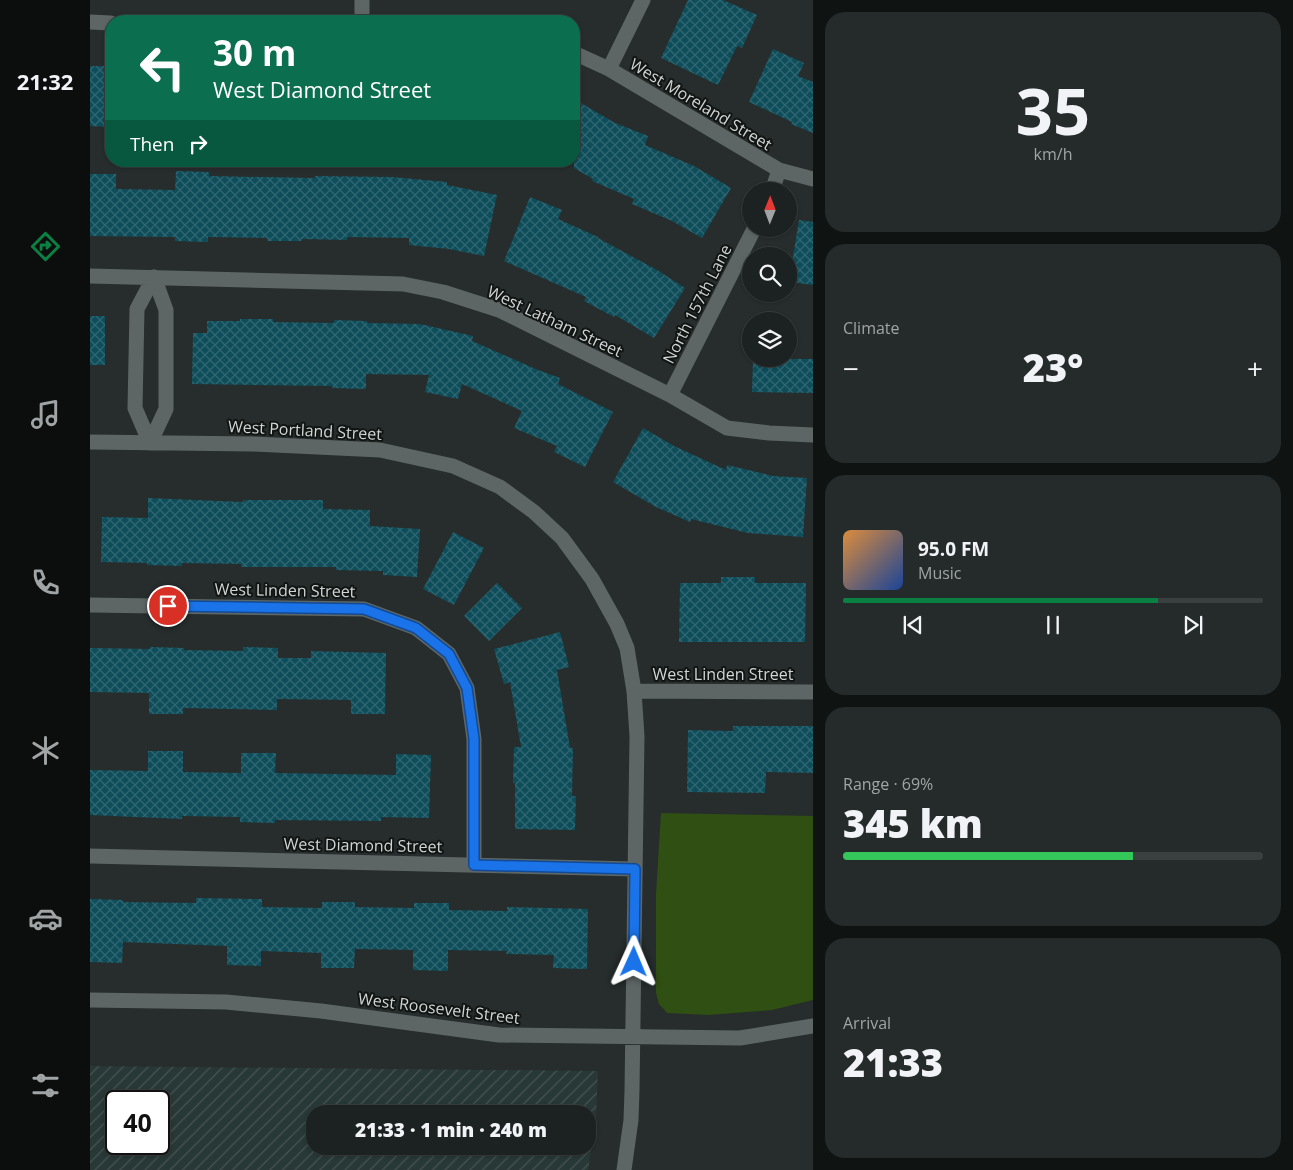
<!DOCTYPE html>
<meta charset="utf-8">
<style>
body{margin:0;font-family:"Open Sans",sans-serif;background:#252a2a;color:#f1f3f6;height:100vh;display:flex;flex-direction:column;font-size:19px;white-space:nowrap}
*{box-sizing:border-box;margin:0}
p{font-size:16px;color:#a0a4a5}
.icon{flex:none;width:28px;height:28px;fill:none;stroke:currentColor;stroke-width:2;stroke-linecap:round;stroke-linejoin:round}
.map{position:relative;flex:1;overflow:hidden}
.panel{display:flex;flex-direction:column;gap:12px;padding:12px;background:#0f1312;width:480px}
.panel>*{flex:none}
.banner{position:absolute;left:15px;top:15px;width:475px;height:152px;border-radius:20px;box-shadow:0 1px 4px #0004,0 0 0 1px #3a3f3f;background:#0b6e4f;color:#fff;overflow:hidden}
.needle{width:32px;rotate:1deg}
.buttons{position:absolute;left:652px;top:182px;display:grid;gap:10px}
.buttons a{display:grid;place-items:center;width:55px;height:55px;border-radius:50%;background:#1c2221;box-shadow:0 1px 4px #0004,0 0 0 1px #3a3f3f;font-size:25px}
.speed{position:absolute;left:15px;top:1090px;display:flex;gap:10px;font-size:25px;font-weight:700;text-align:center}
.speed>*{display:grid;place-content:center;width:65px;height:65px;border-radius:50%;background:#1c2221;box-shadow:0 1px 4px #0004,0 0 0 1px #3a3f3f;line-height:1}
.speed .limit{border:2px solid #111;border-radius:8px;background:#fff;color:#111}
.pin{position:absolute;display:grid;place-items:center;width:42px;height:42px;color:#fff;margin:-21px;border:2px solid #fff;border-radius:50%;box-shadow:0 1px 5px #0007}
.me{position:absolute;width:55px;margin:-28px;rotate:1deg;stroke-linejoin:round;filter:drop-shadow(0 0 4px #0008)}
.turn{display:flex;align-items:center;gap:18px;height:105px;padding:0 25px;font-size:22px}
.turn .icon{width:65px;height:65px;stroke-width:2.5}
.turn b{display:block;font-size:35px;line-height:42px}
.then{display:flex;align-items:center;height:48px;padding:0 25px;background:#0003;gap:10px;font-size:19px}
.big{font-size:38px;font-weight:800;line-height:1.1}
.panel .card{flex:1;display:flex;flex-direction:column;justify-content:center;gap:8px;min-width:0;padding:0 18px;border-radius:20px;background:#252a2a}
.panel .dial{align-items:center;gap:0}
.dial b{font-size:65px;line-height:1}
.song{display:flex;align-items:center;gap:15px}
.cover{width:60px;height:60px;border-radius:8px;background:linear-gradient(135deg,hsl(30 70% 55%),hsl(220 70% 35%))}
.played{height:5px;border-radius:2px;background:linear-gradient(90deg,#0b8043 75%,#3a3f3f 75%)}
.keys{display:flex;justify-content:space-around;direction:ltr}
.heat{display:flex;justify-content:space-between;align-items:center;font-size:28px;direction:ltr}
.charge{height:8px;border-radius:4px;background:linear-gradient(90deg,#34c759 69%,#3a3f3f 0)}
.trip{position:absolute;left:216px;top:1105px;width:290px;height:50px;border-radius:20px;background:#1c2221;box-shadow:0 1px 4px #0004,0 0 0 1px #3a3f3f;font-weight:800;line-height:50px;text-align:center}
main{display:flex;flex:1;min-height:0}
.tab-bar{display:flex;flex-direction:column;width:90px;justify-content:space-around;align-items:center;background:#0b0e0d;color:#a0a4a5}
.tab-bar .icon{width:35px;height:35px}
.tab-bar .on{color:#0b8043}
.tab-bar b{font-size:22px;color:#f1f3f6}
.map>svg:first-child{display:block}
</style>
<main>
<nav class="tab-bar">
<b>21:32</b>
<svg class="icon on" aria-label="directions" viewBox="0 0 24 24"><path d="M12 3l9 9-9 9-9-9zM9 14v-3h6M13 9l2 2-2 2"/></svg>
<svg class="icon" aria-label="music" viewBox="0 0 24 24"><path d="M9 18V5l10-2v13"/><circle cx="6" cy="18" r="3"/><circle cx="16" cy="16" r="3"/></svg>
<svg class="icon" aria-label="phone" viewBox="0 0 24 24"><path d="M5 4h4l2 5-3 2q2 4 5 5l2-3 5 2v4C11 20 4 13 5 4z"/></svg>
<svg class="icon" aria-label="climate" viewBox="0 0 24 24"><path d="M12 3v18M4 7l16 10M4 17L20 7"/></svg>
<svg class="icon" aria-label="car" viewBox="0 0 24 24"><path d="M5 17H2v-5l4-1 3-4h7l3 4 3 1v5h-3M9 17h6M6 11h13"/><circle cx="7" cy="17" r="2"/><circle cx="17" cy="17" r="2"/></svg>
<svg class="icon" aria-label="filters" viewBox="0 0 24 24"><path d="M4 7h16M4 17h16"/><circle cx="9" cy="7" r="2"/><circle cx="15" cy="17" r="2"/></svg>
</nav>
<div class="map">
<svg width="723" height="1170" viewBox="0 0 723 1170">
<defs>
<pattern id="industrial-furrows" width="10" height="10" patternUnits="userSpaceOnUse" patternTransform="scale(1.25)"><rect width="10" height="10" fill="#283836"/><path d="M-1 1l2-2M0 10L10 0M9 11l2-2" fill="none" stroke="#465452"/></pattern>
<pattern id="building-cross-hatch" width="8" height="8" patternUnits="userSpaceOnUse" patternTransform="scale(1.25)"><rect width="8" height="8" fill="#0e4d5a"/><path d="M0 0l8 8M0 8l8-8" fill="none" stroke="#306671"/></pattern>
</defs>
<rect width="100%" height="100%" fill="#262d2c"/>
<path fill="url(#industrial-furrows)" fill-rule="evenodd" d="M 0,1066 L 508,1071 L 506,1118 L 498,1170 L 0,1170 ZM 26,1101 L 69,1101 L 69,1144 L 26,1144 ZM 225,1114 L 498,1114 L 498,1146 L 225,1146 Z"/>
<path fill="#304f12" d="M 571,813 L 723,816 L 723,1000 L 682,1010 L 618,1015 L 577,1013 L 569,1004 L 566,993 L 566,894 Z"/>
<path fill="url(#building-cross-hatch)" d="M 598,0 L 633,0 L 667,15 L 652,48 L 647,46 L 628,85 L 571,58 Z
M 683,49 L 714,63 L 708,76 L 723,82 L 723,133 L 701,124 L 702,122 L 659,102 Z
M 0,66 L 21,66 L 21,127 L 0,126 Z
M 489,102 L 525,123 L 558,136 L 555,145 L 604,166 L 641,188 L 612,238 L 582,221 L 542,204 L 544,199 L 502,181 L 503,179 L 484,168 L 484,111 Z
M 86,171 L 119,172 L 119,176 L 225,178 L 225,176 L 302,177 L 357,182 L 357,185 L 407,195 L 394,256 L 359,249 L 319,245 L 319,238 L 257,237 L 257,240 L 212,239 L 211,241 L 177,241 L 177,238 L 118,237 L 118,242 L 85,241 L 85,237 L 0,236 L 0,174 L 26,174 L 26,189 L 85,190 Z
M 440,197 L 472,210 L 468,219 L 508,237 L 508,238 L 567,270 L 595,288 L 564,338 L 525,315 L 524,317 L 494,301 L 496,297 L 414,261 Z
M 709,220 L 723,222 L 723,285 L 699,282 Z
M 0,316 L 15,316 L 15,365 L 0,365 Z
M 150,319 L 183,319 L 183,322 L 244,323 L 244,320 L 277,321 L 277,323 L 330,324 L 383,336 L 382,341 L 448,370 L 470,378 L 468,384 L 523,412 L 495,467 L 464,452 L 467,446 L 424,428 L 432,411 L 372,384 L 368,399 L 335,392 L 339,375 L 276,374 L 276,389 L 242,388 L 243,386 L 102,384 L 103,333 L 117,333 L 117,321 L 150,321 Z
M 663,359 L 723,359 L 723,393 L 662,392 Z
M 553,428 L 584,446 L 636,470 L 637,465 L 683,476 L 717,478 L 713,537 L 658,533 L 601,519 L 600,522 L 566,507 L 523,482 Z
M 58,498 L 153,502 L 153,500 L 233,500 L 233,509 L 280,510 L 280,526 L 330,529 L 327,577 L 293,575 L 293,571 L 246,570 L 246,567 L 151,567 L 151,564 L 92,563 L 92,566 L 57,565 L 57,563 L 11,562 L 12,517 L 58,518 Z
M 363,532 L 394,548 L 364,605 L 333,589 Z
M 631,577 L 665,577 L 665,583 L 716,583 L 715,642 L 589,642 L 590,583 L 631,583 Z
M 407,583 L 432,608 L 399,641 L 374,616 Z
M 470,632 L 479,667 L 467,670 L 480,748 L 483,748 L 482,796 L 486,796 L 485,830 L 425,829 L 425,783 L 423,783 L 424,747 L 431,747 L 420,682 L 414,684 L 404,649 Z
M 60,647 L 94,648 L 94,650 L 153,651 L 153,647 L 188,648 L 188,658 L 221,658 L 221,651 L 296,653 L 295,714 L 261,714 L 261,700 L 187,699 L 187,710 L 93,708 L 93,714 L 59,714 L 59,693 L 0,692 L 0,648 L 60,649 Z
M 643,726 L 723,726 L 723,773 L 676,772 L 675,793 L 597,792 L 598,730 L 643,731 Z
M 58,751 L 93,751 L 93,772 L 151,773 L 151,753 L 186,753 L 185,773 L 306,775 L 306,754 L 341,755 L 339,818 L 291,817 L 291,821 L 185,820 L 185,823 L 150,822 L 150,817 L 92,816 L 92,819 L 0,815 L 0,770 L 58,771 Z
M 106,898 L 172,899 L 172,907 L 232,908 L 232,902 L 265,902 L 265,907 L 324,908 L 324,903 L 359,903 L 359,910 L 417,911 L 417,907 L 498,909 L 497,969 L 463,968 L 464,955 L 416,954 L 417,951 L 358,950 L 358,971 L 323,970 L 323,950 L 265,949 L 264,968 L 231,968 L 231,953 L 171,951 L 171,966 L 137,965 L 137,946 L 33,942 L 32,963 L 0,962 L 0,899 L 33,900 L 33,902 L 106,903 Z"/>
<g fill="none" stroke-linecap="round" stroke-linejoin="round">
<path stroke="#5e6665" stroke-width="15" d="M 272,21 L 272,0
M 0,22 L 21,23
M 484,53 L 519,69 L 689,170 L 723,179
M 519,69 L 553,0
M 682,191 L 689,170
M 0,276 L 313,284 L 353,292 L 409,310 L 580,395 L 637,428 L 679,433 L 723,435
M 580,395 L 664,229
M 0,442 L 163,444 L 290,450 L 363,466 L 410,487 L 444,512 L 472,538 L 502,579 L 527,624 L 537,648 L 544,691 L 547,736 L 542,1091 L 541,1120 L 534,1170
M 60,443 L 45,408 L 47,309 L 64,277
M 60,443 L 76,409 L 76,310 L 64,277
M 0,605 L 274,609 L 326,628 L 359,654 L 377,688 L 384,739 L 384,865
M 544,691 L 723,692
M 0,856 L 545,869
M 0,1000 L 136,1002 L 231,1011 L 409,1035 L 650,1038 L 723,1026"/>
</g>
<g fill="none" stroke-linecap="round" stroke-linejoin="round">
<defs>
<path id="route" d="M 78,606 L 274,609 L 326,628 L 359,654 L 377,688 L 384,739 L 384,865 L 545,869 L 544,962"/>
</defs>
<use href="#route" stroke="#114b97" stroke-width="12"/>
<use href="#route" stroke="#1a73e8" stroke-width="9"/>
</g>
<g text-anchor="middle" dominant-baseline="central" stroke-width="4" stroke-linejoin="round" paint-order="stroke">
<g font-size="16" fill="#d1d6d5" stroke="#111514">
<text transform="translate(611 104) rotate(31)">West Moreland Street</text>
<text transform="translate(607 304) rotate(-63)">North 157th Lane</text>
<text transform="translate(465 321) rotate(25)">West Latham Street</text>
<text transform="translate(215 430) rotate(3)">West Portland Street</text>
<text transform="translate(195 590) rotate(1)">West Linden Street</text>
<text x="633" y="674">West Linden Street</text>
<text transform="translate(273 845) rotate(1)">West Diamond Street</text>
<text transform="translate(349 1008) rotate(7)">West Roosevelt Street</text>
</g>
</g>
</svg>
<div class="buttons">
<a><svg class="needle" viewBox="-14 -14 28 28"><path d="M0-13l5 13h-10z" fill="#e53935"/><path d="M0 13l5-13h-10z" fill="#a0a4a5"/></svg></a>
<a><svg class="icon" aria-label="search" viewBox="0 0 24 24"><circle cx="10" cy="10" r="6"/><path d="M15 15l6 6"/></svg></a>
<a><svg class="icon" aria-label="layers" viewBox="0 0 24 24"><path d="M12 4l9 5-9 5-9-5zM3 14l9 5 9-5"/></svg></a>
</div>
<div class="speed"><div class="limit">40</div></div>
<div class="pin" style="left:78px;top:606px;background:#d93025"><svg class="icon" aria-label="arrive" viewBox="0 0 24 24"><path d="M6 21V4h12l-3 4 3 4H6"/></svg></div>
<svg class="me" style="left:544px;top:962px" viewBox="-20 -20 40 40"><path d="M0-17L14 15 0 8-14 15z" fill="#1a73e8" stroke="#fff" stroke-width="4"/></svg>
<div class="trip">21:33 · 1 min · 240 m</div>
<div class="banner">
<div class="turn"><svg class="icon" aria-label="left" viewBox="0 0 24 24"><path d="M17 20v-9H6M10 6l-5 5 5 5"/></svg><div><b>30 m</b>West Diamond Street</div></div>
<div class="then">Then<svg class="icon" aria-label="right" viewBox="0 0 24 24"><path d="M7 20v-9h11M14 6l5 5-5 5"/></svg></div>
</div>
</div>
<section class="panel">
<div class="card dial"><b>35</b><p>km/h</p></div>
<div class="card"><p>Climate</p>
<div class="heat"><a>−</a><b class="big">23°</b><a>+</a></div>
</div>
<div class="card">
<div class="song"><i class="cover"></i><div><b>95.0 FM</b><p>Music</p></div></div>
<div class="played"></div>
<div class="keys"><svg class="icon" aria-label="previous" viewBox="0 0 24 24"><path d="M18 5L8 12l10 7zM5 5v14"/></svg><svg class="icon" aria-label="pause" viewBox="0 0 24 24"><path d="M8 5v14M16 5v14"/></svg><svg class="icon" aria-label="next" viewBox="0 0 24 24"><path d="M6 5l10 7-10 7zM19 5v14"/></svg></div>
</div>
<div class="card"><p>Range · 69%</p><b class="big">345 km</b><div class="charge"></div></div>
<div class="card"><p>Arrival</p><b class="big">21:33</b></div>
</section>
</main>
